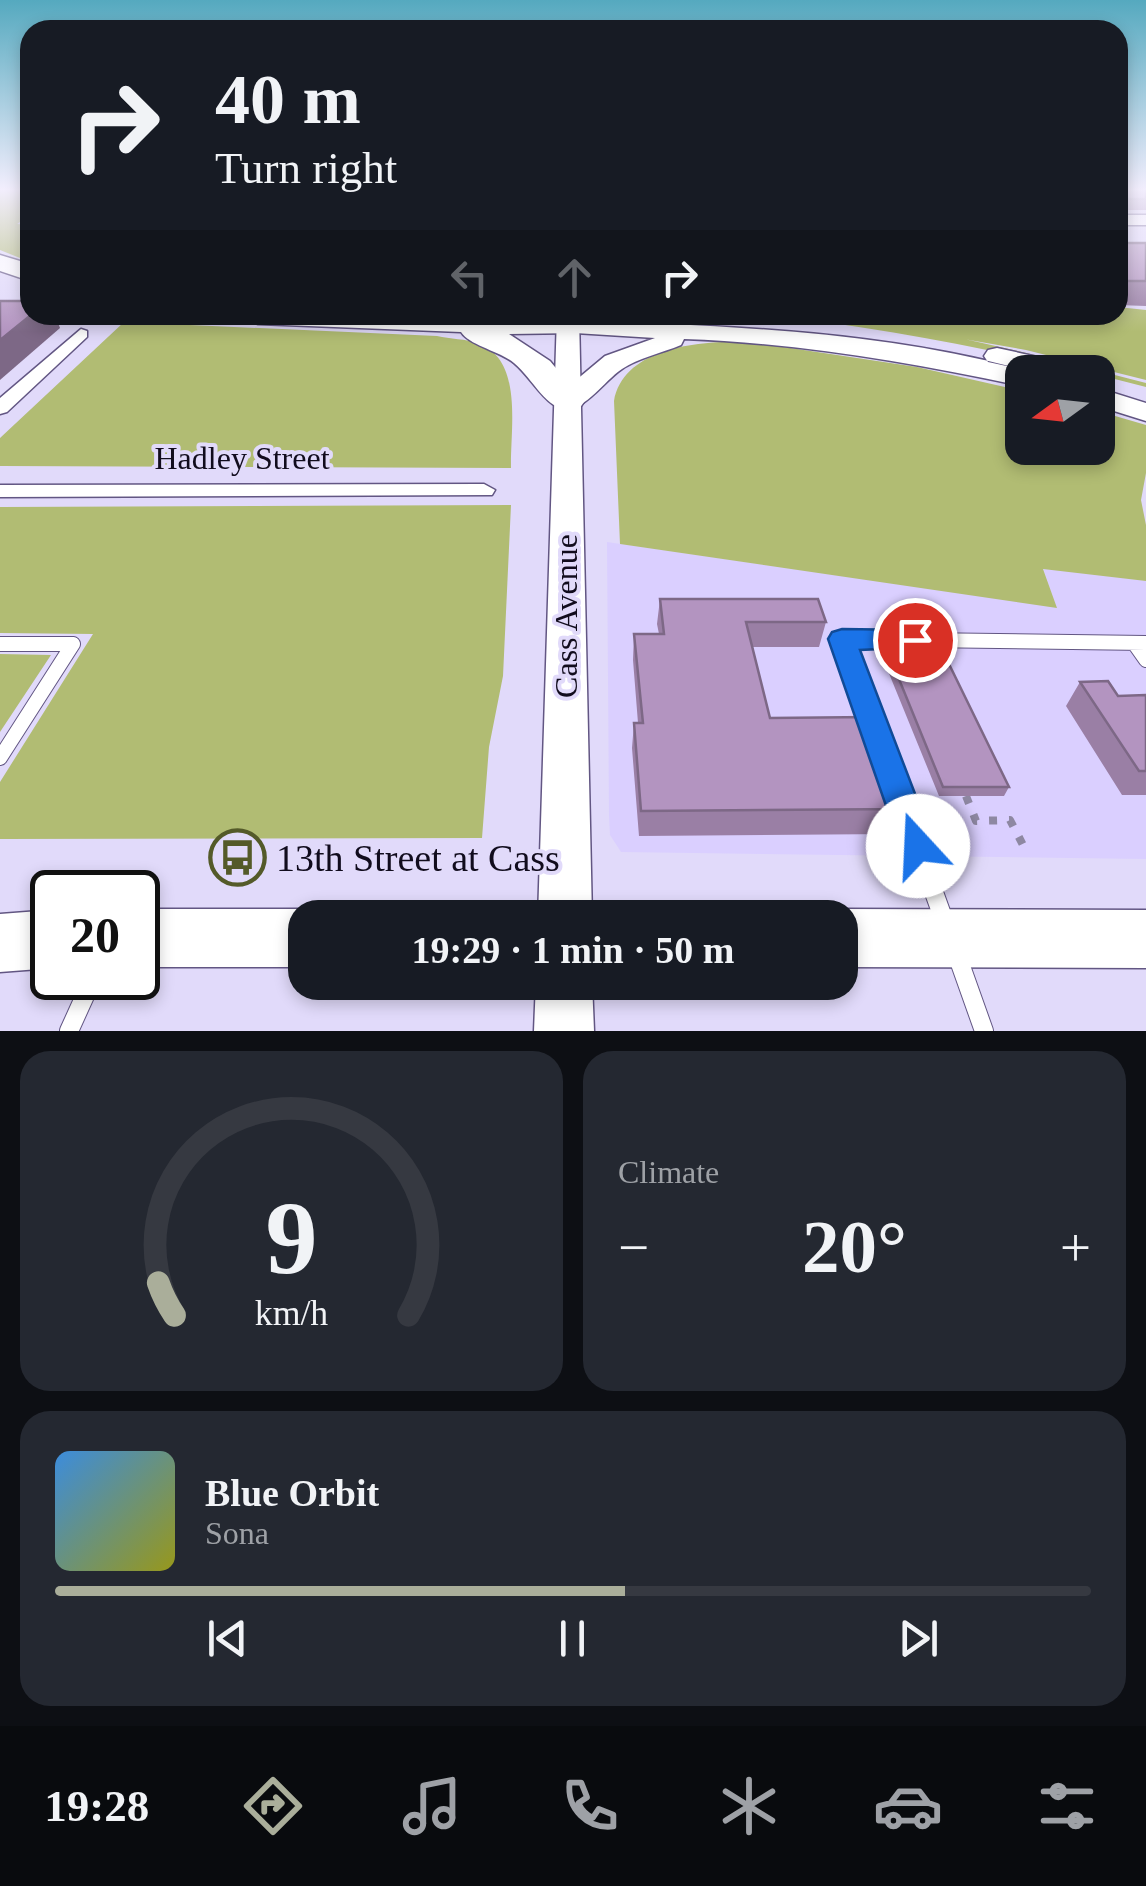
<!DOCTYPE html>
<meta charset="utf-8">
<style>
body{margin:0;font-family:Georgia,serif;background:#242831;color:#f1f3f6;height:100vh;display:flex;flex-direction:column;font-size:38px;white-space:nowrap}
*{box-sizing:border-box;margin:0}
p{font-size:32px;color:#9ea1a6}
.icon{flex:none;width:55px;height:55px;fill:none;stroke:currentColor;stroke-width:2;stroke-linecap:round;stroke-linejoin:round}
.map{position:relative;height:1031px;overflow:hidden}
.sheet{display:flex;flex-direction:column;gap:20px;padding:20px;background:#0d0f14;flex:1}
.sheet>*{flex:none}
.hud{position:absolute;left:20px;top:20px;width:1108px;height:305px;border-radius:30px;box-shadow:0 5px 15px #0003;background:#171b24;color:#f1f3f6;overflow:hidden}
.needle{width:65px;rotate:255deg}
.controls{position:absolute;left:1005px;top:355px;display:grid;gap:20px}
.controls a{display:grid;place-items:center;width:110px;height:110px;border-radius:20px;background:#171b24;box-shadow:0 5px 15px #0003;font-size:50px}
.speed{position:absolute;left:30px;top:870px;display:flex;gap:20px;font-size:50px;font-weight:700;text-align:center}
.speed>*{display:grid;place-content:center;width:130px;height:130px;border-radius:50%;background:#171b24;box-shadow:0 5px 15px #0003;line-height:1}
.speed .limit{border:5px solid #111;border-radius:15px;background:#fff;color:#111}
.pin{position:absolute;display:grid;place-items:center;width:85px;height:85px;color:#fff;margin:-42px;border:5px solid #fff;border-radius:50%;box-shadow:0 2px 10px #0007}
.me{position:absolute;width:110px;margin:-55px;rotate:340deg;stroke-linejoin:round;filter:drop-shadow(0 0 8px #0008)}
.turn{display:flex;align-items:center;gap:35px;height:210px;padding:0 30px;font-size:45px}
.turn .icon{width:130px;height:130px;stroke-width:2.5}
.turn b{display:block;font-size:70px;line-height:85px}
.lanes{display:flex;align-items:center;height:95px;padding:0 30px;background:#0003;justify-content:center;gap:50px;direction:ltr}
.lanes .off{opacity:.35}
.big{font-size:75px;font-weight:800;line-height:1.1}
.sheet .widget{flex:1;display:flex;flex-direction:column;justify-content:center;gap:15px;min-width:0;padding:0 35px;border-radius:30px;background:#242831}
.sheet .dial{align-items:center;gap:0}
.dial svg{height:260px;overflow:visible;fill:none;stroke:#363941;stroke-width:7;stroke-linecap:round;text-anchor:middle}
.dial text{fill:#f1f3f6;stroke:none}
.song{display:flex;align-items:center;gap:30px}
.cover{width:120px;height:120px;border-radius:15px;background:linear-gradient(135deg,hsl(210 70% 55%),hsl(60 70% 35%))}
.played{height:10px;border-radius:5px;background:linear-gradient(90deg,#aaae9a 55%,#363941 55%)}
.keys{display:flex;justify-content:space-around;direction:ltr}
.heat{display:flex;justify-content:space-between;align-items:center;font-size:55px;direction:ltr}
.sheet .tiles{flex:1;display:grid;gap:20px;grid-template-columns:1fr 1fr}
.widget:last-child{grid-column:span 2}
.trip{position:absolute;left:288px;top:900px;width:570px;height:100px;border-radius:30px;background:#171b24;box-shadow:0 5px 15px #0003;font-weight:800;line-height:100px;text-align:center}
.menu{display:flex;height:160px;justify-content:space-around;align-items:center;background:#090b0e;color:#9ea1a6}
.menu .icon{width:70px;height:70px}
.menu .active{color:#aaae9a}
.menu b{font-size:45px;color:#f1f3f6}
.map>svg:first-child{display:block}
</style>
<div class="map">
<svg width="1146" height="1031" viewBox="0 0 1146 1031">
<rect width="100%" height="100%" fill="#e1dafa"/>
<path fill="#dacfff" d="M 607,542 L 1056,607 L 1043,568 L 1146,581 L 1146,859 L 621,852 L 610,835 L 609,815 Z"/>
<path fill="#b1bc73" d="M 0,188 L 30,188 L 30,215 L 17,224 L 30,225 L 30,262 L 0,250 Z
M 1118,307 L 1146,310 L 1146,380 L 1026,350 L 826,315 L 1118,315 Z
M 767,315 C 894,316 1023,352 1146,383 L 1146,387 C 1023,355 896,329 767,315 Z
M 124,322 L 437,336 C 450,339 466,339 478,343 C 524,360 510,429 511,468 L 0,466 L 0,438 Z
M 751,342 L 917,367 L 1022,391 L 1022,448 L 1098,448 L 1098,411 L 1146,425 L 1146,473 L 1141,500 L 1146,525 L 1146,581 L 1043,569 L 1057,608 L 620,544 L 614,401 C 624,345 706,340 751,342 Z
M 511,505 L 503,676 L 489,747 L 482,838 L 0,839 L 0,782 L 93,634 L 0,633 L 0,507 Z
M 0,654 L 51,655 L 0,732 Z"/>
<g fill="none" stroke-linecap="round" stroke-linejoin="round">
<defs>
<path id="lane-far1" d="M 1134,643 L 1146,660
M 0,644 L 73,644
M 0,758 L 73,644
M 887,764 L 842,639 L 1146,643"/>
<path id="lane" d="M 887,762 L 945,923
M 957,955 L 984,1031
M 69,1031 L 93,978"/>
<path id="street" d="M 1140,188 L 1146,188 L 1146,191 L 1141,190 Z
M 81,329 L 87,331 L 87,337 L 7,412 L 0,414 L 0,398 Z
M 484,484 L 495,490 L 492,495 L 0,497 L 0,485 Z"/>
<path id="secondary" d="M 1118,215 L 1146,215 L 1146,225 L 1118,225 Z
M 557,315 L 579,315 L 592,918 L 538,918 Z
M 536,982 L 592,982 L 594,1031 L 534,1031 Z"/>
<path id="primary" d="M 568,320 C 724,326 881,330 1032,372 L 1022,372 L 1022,386 C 909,362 799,343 684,339 L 681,345 C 662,353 638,358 622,369 C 601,383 584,415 557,408 L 553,402 L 557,396 L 605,356 L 655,338 L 559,332 L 556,327 L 559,322 Z
M 997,348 L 1079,366 L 1083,372 L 1035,372 L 988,362 L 984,356 L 988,350 Z
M 1098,388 L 1146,403 L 1146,421 L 1098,406 Z
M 138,909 L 305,909 L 326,918 L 305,918 L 305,967 L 138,967 Z
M 840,909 L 1146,910 L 1146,968 L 840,967 L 840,918 L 819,918 Z
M 52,910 L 52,968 L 0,972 L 0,914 Z"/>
<path id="highway" d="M 0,255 L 30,264 L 30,281 L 0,271 Z
M 244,315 L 487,315 L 579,321 L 583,327 L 579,333 L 509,334 L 550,361 L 584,402 L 579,409 C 548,417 536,381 514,363 C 500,351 470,346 461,332 L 258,324 L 248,321 Z"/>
</defs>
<use href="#lane-far1" stroke="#625683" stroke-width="16"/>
<use href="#lane" stroke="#625683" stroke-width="20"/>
<use href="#street" stroke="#625683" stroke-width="3"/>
<use href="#secondary" stroke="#625683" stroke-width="3"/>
<use href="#primary" stroke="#625683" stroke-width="3"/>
<use href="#highway" stroke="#625683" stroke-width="3"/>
<path stroke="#8e88a2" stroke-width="8" stroke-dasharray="8 12" stroke-linecap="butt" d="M 966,796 L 976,821 L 1010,820 L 1023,845"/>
<use href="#lane-far1" stroke="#fff" stroke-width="14"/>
<use href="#lane" stroke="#fff" stroke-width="18"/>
<use href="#street" fill="#fff" fill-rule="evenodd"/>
<use href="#secondary" fill="#fff" fill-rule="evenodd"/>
<use href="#primary" fill="#fff" fill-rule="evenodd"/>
<use href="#highway" fill="#fff" fill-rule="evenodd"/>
</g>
<path fill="#9a7fa5" d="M 1118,188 L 1146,190 L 1146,210 L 1118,210 Z
M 1118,243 L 1146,243 L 1146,306 L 1118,305 Z
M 660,599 L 826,622 L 819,647 L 752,647 L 770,718 L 904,809 L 893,834 L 639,836 L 632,748 L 634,723 L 638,723 L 633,660 L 634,634 L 659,634 L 657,624 Z
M 892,662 L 1009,787 L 1004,796 L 939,796 L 888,671 Z
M 1080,682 L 1118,696 L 1146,695 L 1146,795 L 1122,795 L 1066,706 Z"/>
<path fill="#7d6886" d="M 31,315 L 55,315 L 60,328 L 0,380 L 0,340 Z"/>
<path fill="#b394c0" stroke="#7d6886" stroke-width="2.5" d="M 1118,188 L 1141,188 L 1146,190 L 1146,199 L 1118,199 Z
M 1118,243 L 1146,243 L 1146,281 L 1127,281 L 1118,274 Z
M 0,301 L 30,301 L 31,315 L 0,340 Z
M 660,599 L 818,599 L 826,622 L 746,622 L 770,718 L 870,717 L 904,809 L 641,811 L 634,723 L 643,723 L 634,634 L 664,634 Z
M 892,662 L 948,662 L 1009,787 L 943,787 Z
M 1108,681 L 1118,696 L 1146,695 L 1146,771 L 1139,771 L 1080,682 Z"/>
<linearGradient id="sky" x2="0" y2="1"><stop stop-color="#55a9bf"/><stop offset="0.57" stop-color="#f2eefd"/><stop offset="1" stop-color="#f2eefd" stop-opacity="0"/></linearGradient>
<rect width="1146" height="332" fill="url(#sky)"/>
<path fill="#1a73e8" stroke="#114b97" stroke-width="2.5" d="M 842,629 L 915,630 L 925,633 L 929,640 L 925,647 L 860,650 L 935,846 L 930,857 L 918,862 L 905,857 L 900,846 L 828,639 L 832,632 Z"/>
<defs>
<symbol id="bus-ring" viewBox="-11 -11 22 22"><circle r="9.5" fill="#e1dafa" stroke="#545a29" stroke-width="1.5"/><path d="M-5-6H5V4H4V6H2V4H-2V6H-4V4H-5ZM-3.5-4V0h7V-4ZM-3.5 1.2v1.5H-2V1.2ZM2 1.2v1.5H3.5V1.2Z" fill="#545a29"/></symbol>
</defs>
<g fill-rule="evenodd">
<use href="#bus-ring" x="206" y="826" width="63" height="63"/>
</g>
<g text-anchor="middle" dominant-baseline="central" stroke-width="8" stroke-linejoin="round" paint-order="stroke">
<g font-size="32" fill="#110c1d" stroke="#e1dafa">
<text x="242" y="458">Hadley Street</text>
<text transform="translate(566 616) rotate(-90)">Cass Avenue</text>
</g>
<g font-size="38" fill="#110c1d" stroke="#e1dafa" text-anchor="start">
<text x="276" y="858">13th Street at Cass</text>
</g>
</g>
</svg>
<div class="controls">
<a><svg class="needle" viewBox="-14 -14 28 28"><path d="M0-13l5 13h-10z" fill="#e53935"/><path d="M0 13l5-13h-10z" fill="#9ea1a6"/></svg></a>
</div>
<div class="speed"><div class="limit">20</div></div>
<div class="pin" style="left:915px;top:640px;background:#d93025"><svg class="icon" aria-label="arrive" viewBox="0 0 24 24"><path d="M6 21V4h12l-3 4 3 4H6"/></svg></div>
<svg class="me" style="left:918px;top:846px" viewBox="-20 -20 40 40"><circle r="19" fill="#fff"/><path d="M0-13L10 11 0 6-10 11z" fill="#1a73e8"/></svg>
<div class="trip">19:29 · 1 min · 50 m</div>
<div class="hud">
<div class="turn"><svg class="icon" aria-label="right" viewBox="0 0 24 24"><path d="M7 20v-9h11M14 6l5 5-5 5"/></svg><div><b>40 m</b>Turn right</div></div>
<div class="lanes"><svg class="icon off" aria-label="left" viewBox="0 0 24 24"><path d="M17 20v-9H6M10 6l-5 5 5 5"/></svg><svg class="icon off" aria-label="ahead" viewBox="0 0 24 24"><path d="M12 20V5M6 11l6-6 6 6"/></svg><svg class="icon" aria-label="right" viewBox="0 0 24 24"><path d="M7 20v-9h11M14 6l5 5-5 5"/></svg></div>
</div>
</div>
<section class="sheet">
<div class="tiles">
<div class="widget dial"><svg viewBox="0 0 100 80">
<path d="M14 69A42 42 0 1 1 86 69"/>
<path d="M14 69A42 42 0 0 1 9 59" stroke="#aaae9a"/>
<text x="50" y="56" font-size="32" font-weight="700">9</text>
<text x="50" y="72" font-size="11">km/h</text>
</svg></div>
<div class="widget"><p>Climate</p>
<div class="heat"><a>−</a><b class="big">20°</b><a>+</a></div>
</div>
<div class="widget">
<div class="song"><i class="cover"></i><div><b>Blue Orbit</b><p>Sona</p></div></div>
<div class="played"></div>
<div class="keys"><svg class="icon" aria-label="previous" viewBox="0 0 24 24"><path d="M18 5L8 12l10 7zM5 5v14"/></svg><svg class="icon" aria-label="pause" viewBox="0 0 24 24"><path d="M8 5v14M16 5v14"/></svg><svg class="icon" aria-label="next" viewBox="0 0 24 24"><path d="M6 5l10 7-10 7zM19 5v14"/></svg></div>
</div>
</div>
</section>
<nav class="menu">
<b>19:28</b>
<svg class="icon active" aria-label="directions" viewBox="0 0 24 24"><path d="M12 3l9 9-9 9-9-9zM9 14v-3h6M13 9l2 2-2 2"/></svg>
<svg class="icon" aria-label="music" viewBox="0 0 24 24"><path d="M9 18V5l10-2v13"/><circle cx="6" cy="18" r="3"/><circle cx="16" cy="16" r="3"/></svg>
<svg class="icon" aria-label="phone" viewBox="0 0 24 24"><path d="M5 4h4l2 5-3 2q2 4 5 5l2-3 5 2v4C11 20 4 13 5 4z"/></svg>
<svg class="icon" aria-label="climate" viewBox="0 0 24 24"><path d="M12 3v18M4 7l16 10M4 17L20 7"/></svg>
<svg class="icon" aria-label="car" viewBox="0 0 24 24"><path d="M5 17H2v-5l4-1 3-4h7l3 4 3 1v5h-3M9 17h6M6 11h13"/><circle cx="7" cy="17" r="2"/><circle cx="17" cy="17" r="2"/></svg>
<svg class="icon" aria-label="filters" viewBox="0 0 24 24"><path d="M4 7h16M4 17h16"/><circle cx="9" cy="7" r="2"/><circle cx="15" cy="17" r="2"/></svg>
</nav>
